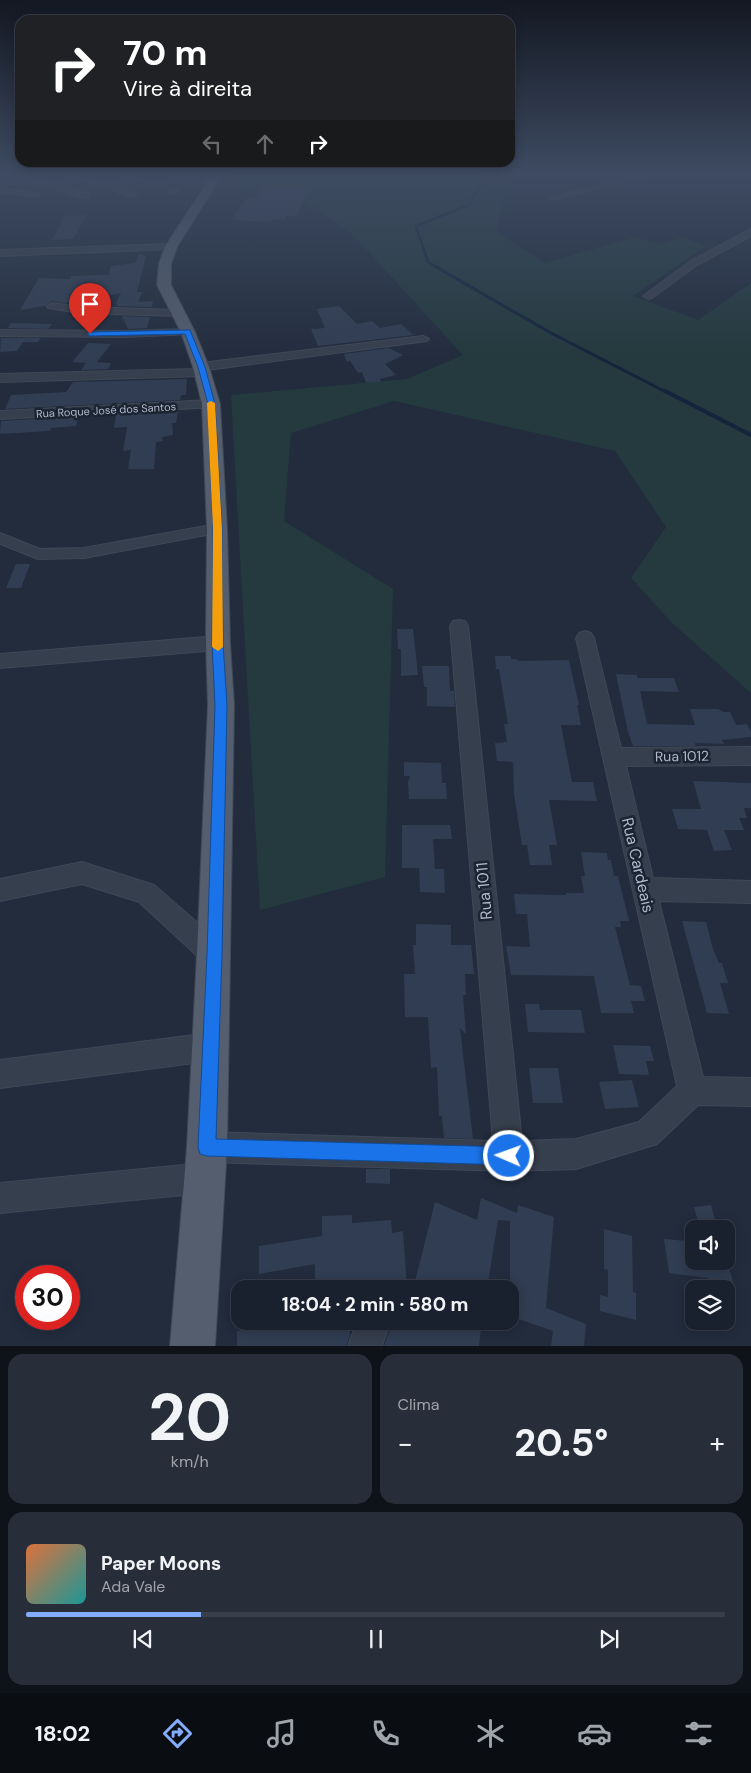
<!DOCTYPE html>
<html lang="pt">
<meta charset="utf-8">
<style>
body{margin:0;font-family:"DM Sans",sans-serif;background:#272e3a;color:#f1f3f6;height:100vh;display:flex;flex-direction:column;font-size:19px;white-space:nowrap}
*{box-sizing:border-box;margin:0}
p{font-size:16px;color:#9fa3aa}
.icon{flex:none;width:28px;height:28px;fill:none;stroke:currentColor;stroke-width:2;stroke-linecap:round;stroke-linejoin:round}
.map{position:relative;height:1346px;overflow:hidden}
.side{display:flex;flex-direction:column;gap:8px;padding:8px;background:#0e1219;flex:1}
.side>*{flex:none}
.hud{position:absolute;left:15px;top:15px;width:500px;height:152px;border-radius:15px;box-shadow:0 2px 12px #0003,0 0 0 1px #383e4a;background:#202124;color:#fff;overflow:hidden}
.tools{position:absolute;left:685px;top:1220px;display:grid;gap:10px}
.tools a{display:grid;place-items:center;width:50px;height:50px;border-radius:10px;background:#1a212e;box-shadow:0 2px 12px #0003,0 0 0 1px #383e4a;font-size:25px}
.speed{position:absolute;left:15px;top:1265px;display:flex;gap:10px;font-size:25px;font-weight:700;text-align:center}
.speed>*{display:grid;place-content:center;width:65px;height:65px;border-radius:50%;background:#1a212e;box-shadow:0 2px 12px #0003,0 0 0 1px #383e4a;line-height:1}
.speed .limit{border:8px solid #d22;background:#fff;color:#111}
.pin{position:absolute;display:grid;place-items:center;width:42px;height:42px;color:#fff;margin:-51px -21px;border-radius:50% 50% 50% 0;rotate:-45deg;box-shadow:0 0 5px #0007}
.pin .icon{rotate:45deg}
.me{position:absolute;width:55px;margin:-28px;rotate:272deg;stroke-linejoin:round;filter:drop-shadow(0 0 4px #0008)}
.turn{display:flex;align-items:center;gap:18px;height:105px;padding:0 25px;font-size:22px}
.turn .icon{width:65px;height:65px;stroke-width:2.5}
.turn b{display:block;font-size:35px;line-height:42px}
.lanes{display:flex;align-items:center;height:48px;padding:0 25px;background:#0003;justify-content:center;gap:25px;direction:ltr}
.lanes .off{opacity:.35}
.big{font-size:38px;font-weight:700;line-height:1.1}
.side .widget{flex:1;display:flex;flex-direction:column;justify-content:center;gap:8px;min-width:0;padding:0 18px;border-radius:15px;background:#272e3a}
.side .dial{align-items:center;gap:0}
.dial b{font-size:65px;line-height:1}
.song{display:flex;align-items:center;gap:15px}
.cover{width:60px;height:60px;border-radius:8px;background:linear-gradient(135deg,hsl(20 70% 55%),hsl(180 70% 35%))}
.played{height:5px;border-radius:2px;background:linear-gradient(90deg,#82adfd 25%,#383e4a 25%)}
.keys{display:flex;justify-content:space-around;direction:ltr}
.heat{display:flex;justify-content:space-between;align-items:center;font-size:28px;direction:ltr}
.side .tiles{flex:1;display:grid;gap:8px;grid-template-columns:1fr 1fr}
.widget:last-child{grid-column:span 2}
.trip{position:absolute;left:231px;top:1280px;width:288px;height:50px;border-radius:15px;background:#1a212e;box-shadow:0 2px 12px #0003,0 0 0 1px #383e4a;font-weight:700;line-height:50px;text-align:center}
.dock{display:flex;height:80px;justify-content:space-around;align-items:center;background:#0a0d12;color:#9fa3aa}
.dock .icon{width:35px;height:35px}
.dock .selected{color:#82adfd}
.dock b{font-size:22px;color:#f1f3f6}
.map>svg:first-child{display:block}
</style>
<div class="map">
<svg width="751" height="1346" viewBox="0 0 751 1346">
<rect width="100%" height="100%" fill="#222c3d"/>
<path fill="#243a3e" d="M 236,172 L 535,172 L 508,180 L 496,232 L 545,263 L 635,237 L 658,244 L 683,237 L 706,246 L 633,296 L 698,320 L 751,283 L 751,693 L 672,623 L 631,578 L 666,527 L 615,451 L 394,401 L 291,433 L 284,521 L 393,589 L 385,877 L 260,910 L 231,395 L 407,379 L 463,355 L 354,236 L 295,193 L 225,189 Z"/>
<g fill="none" stroke-linecap="round" stroke-linejoin="round">
<path stroke="#15233c" stroke-width="2.5" d="M 440,269 L 428,262 L 416,226 L 469,205 L 484,179 L 492,172"/>
<path stroke="#15233c" stroke-width="3" d="M 438,268 L 551,333 L 668,393"/>
<path stroke="#15233c" stroke-width="4" d="M 665,391 L 751,435"/>
</g>
<path fill="#313d52" d="M 262,187 L 310,189 L 296,216 L 286,216 L 284,220 L 273,219 L 271,222 L 231,220 L 247,198 L 256,197 Z
M 87,215 L 73,239 L 52,240 L 65,216 Z
M 139,254 L 146,256 L 137,292 L 142,292 L 138,302 L 153,301 L 152,307 L 118,306 L 116,303 L 121,293 L 64,303 L 52,301 L 45,306 L 20,310 L 39,278 L 70,279 L 71,276 L 108,275 L 111,266 L 135,263 Z
M 339,306 L 357,324 L 372,321 L 380,328 L 401,324 L 413,335 L 318,346 L 311,329 L 325,328 L 317,309 Z
M 122,316 L 150,317 L 147,328 L 128,329 Z
M 11,323 L 52,324 L 48,329 L 8,328 Z
M 1,338 L 41,338 L 38,342 L 23,342 L 17,351 L 0,352 Z
M 88,343 L 111,344 L 97,362 L 111,363 L 108,369 L 81,370 L 86,363 L 72,362 Z
M 389,348 L 403,355 L 385,364 L 396,375 L 380,379 L 381,382 L 366,383 L 362,372 L 358,373 L 350,361 L 347,362 L 344,354 Z
M 187,379 L 186,395 L 181,395 L 180,400 L 5,409 L 11,395 L 66,392 L 73,382 Z
M 178,411 L 176,423 L 172,423 L 173,435 L 162,437 L 163,441 L 156,442 L 154,469 L 128,469 L 131,450 L 123,451 L 127,427 L 114,428 L 116,414 Z
M 79,416 L 76,426 L 51,428 L 50,431 L 0,434 L 1,421 Z
M 16,564 L 30,564 L 21,588 L 6,588 Z
M 397,629 L 413,629 L 418,675 L 401,676 L 401,649 L 398,649 Z
M 495,656 L 511,656 L 511,659 L 517,659 L 518,661 L 569,660 L 579,705 L 577,705 L 581,725 L 561,725 L 572,782 L 593,782 L 597,801 L 549,800 L 557,845 L 549,845 L 552,865 L 530,865 L 527,845 L 522,845 L 514,794 L 513,762 L 497,761 L 495,743 L 507,742 L 504,724 L 508,724 L 499,669 L 496,669 Z
M 422,666 L 449,666 L 450,691 L 454,691 L 455,707 L 427,706 L 427,687 L 424,687 Z
M 616,674 L 637,675 L 637,678 L 674,678 L 679,692 L 640,691 L 647,724 L 695,725 L 690,709 L 718,709 L 723,712 L 730,712 L 736,725 L 747,724 L 751,732 L 751,737 L 722,740 L 724,744 L 695,743 L 696,746 L 633,746 L 628,732 Z
M 404,762 L 441,763 L 442,783 L 446,783 L 447,799 L 409,799 L 408,783 L 410,776 L 404,776 Z
M 693,781 L 751,783 L 751,808 L 744,808 L 747,818 L 739,818 L 744,830 L 724,830 L 732,850 L 714,851 L 707,830 L 678,829 L 672,809 L 701,809 Z
M 402,825 L 450,825 L 452,839 L 433,839 L 435,869 L 444,869 L 445,893 L 420,892 L 419,868 L 402,868 Z
M 581,852 L 607,853 L 608,860 L 611,860 L 614,876 L 618,876 L 629,921 L 620,921 L 621,927 L 615,927 L 630,985 L 641,986 L 645,1001 L 631,1001 L 634,1013 L 601,1013 L 594,976 L 511,975 L 506,946 L 530,947 L 527,914 L 516,914 L 514,894 L 566,895 L 566,893 L 584,893 L 581,876 L 585,876 Z
M 682,921 L 706,922 L 713,949 L 719,963 L 722,963 L 728,983 L 720,983 L 729,1014 L 707,1013 Z
M 416,924 L 451,925 L 451,945 L 471,945 L 474,974 L 465,974 L 466,995 L 463,995 L 466,1034 L 460,1028 L 473,1139 L 444,1138 L 442,1116 L 439,1116 L 437,1067 L 431,1068 L 428,1017 L 405,1017 L 404,974 L 415,974 L 413,945 L 416,945 Z
M 525,1004 L 539,1004 L 540,1010 L 581,1010 L 585,1033 L 528,1032 Z
M 613,1045 L 650,1046 L 654,1061 L 646,1061 L 649,1075 L 619,1074 Z
M 529,1068 L 558,1068 L 563,1103 L 533,1103 Z
M 632,1080 L 639,1107 L 605,1109 L 599,1082 Z
M 366,1169 L 390,1169 L 390,1184 L 366,1183 Z
M 481,1198 L 517,1213 L 518,1205 L 554,1217 L 546,1308 L 586,1324 L 584,1346 L 551,1346 L 553,1331 L 510,1316 L 510,1221 L 498,1220 L 487,1289 L 413,1289 L 435,1202 L 477,1220 Z
M 711,1205 L 715,1219 L 698,1222 L 694,1207 Z
M 352,1215 L 352,1223 L 391,1220 L 392,1233 L 403,1231 L 407,1289 L 315,1289 L 315,1264 L 259,1274 L 259,1246 L 322,1236 L 322,1216 Z
M 604,1229 L 632,1236 L 633,1292 L 636,1293 L 636,1320 L 600,1311 L 600,1295 L 608,1297 L 608,1270 L 604,1269 Z
M 664,1239 L 688,1241 L 690,1261 L 727,1261 L 735,1289 L 711,1289 L 708,1278 L 669,1273 Z
M 255,1321 L 349,1321 L 350,1335 L 346,1346 L 237,1346 L 237,1331 L 255,1328 Z
M 390,1321 L 482,1321 L 479,1346 L 384,1346 L 391,1326 Z"/>
<g fill="none" stroke-linecap="round" stroke-linejoin="round">
<defs>
<path id="minor" d="M 52,172 C 71,172 123,183 138,195 L 131,197 L 94,184 L 60,175 L 38,180 L 61,184 L 89,194 L 89,198 L 83,198 L 29,181 L 4,186 L 0,185 L 0,180 L 5,181 Z
M 117,172 L 129,172 L 180,191 L 173,193 Z
M 165,172 L 182,172 L 194,176 L 190,178 Z
M 648,172 L 662,172 L 553,200 L 549,198 Z
M 0,188 L 37,193 L 41,195 L 37,197 L 0,192 Z
M 751,229 L 751,236 L 697,265 L 652,298 L 648,299 L 643,296 L 691,261 Z
M 171,244 L 174,245 L 174,249 L 0,256 L 0,250 Z
M 52,303 L 80,307 L 178,310 L 183,313 L 178,316 L 80,313 L 48,308 L 47,306 Z
M 188,329 L 194,332 L 192,334 L 126,337 L 0,336 L 0,330 L 126,331 Z
M 423,336 L 429,339 L 427,341 L 207,370 L 209,372 L 207,375 L 203,376 L 0,382 L 0,374 L 196,369 L 197,364 L 201,363 Z
M 211,400 L 217,404 L 216,407 L 0,419 L 0,411 Z
M 217,524 L 222,526 L 225,529 L 222,532 L 84,558 L 38,559 L 0,544 L 0,533 L 40,549 L 84,548 Z
M 459,620 L 465,621 L 468,626 L 522,1141 L 576,1139 L 639,1122 L 677,1086 L 576,638 L 579,633 L 585,631 L 591,633 L 594,638 L 621,748 L 751,747 L 751,765 L 626,766 L 653,878 L 751,881 L 751,903 L 659,901 L 703,1077 L 751,1078 L 751,1106 L 698,1105 L 657,1144 L 576,1169 L 509,1171 L 207,1162 L 197,1157 L 192,1147 L 197,1137 L 207,1132 L 493,1141 L 450,626 L 453,621 Z
M 218,636 L 224,638 L 227,643 L 224,648 L 218,650 L 0,668 L 0,654 Z
M 82,862 L 154,885 L 223,945 L 227,954 L 223,963 L 214,967 L 205,963 L 139,902 L 82,884 L 0,901 L 0,879 Z
M 210,1033 L 220,1037 L 224,1047 L 220,1057 L 210,1061 L 0,1088 L 0,1060 Z
M 204,1163 L 215,1167 L 219,1178 L 215,1189 L 204,1193 L 0,1213 L 0,1183 Z
M 357,1321 L 387,1321 L 389,1325 L 382,1346 L 348,1346 Z"/>
<path id="major" d="M 214,172 L 224,172 L 177,247 L 171,264 L 171,285 L 195,332 L 209,367 L 220,404 L 227,529 L 230,643 L 234,705 L 227,1147 L 215,1346 L 170,1346 L 187,1147 L 197,954 L 208,705 L 206,643 L 207,529 L 202,404 L 193,367 L 181,332 L 157,285 L 159,264 L 165,247 Z"/>
</defs>
<use href="#minor" stroke="#3f4856" stroke-width="2"/>
<use href="#major" stroke="#3f4856" stroke-width="2"/>
<use href="#minor" fill="#363f4d" fill-rule="evenodd"/>
<use href="#major" fill="#545e6e" fill-rule="evenodd"/>
</g>
<linearGradient id="sky" x2="0" y2="1"><stop stop-color="#131822"/><stop offset="0.48" stop-color="#3e4b62"/><stop offset="1" stop-color="#3e4b62" stop-opacity="0"/></linearGradient>
<rect width="751" height="361" fill="url(#sky)"/>
<path fill="#1a73e8" stroke="#114b97" d="M 190,330 L 205,367 L 215,404 L 222,529 L 223,643 L 227,705 L 222,954 L 216,1139 L 509,1147 L 515,1150 L 518,1156 L 515,1162 L 509,1165 L 207,1156 L 200,1154 L 198,1147 L 207,954 L 215,705 L 212,643 L 213,529 L 208,404 L 198,367 L 185,334 L 90,336 L 87,334 L 90,332 Z"/>
<path fill="#f59e0b" d="M 211,401 L 215,403 L 222,529 L 223,647 L 218,651 L 212,647 L 213,529 L 207,403 Z"/>
<g text-anchor="middle" dominant-baseline="central" stroke-width="5" stroke-linejoin="round" paint-order="stroke">
<g font-size="11" fill="#b1b9c9" stroke="#1b2432">
<text transform="translate(106 410) rotate(-3)">Rua Roque José dos Santos</text>
</g>
<g font-size="14" fill="#b1b9c9" stroke="#1b2432">
<text transform="translate(682 756) rotate(-1)">Rua 1012</text>
</g>
<g font-size="16" fill="#b1b9c9" stroke="#1b2432">
<text transform="translate(638 865) rotate(77)">Rua Cardeais</text>
<text transform="translate(484 891) rotate(-95)">Rua 1011</text>
</g>
</g>
</svg>
<div class="tools">
<a><svg class="icon" aria-label="sound" viewBox="0 0 24 24"><path d="M4 9h4l5-4v14l-5-4H4zM17 9q2 3 0 6"/></svg></a>
<a><svg class="icon" aria-label="layers" viewBox="0 0 24 24"><path d="M12 4l9 5-9 5-9-5zM3 14l9 5 9-5"/></svg></a>
</div>
<div class="speed"><div class="limit">30</div></div>
<div class="pin" style="left:90px;top:334px;background:#d93025"><svg class="icon" aria-label="arrive" viewBox="0 0 24 24"><path d="M6 21V4h12l-3 4 3 4H6"/></svg></div>
<svg class="me" style="left:509px;top:1156px" viewBox="-20 -20 40 40"><circle r="17" fill="#1a73e8" stroke="#fff" stroke-width="3"/><path d="M0-11L8 9 0 5-8 9z" fill="#fff"/></svg>
<div class="trip">18:04 · 2 min · 580 m</div>
<div class="hud">
<div class="turn"><svg class="icon" aria-label="right" viewBox="0 0 24 24"><path d="M7 20v-9h11M14 6l5 5-5 5"/></svg><div><b>70 m</b>Vire à direita</div></div>
<div class="lanes"><svg class="icon off" aria-label="left" viewBox="0 0 24 24"><path d="M17 20v-9H6M10 6l-5 5 5 5"/></svg><svg class="icon off" aria-label="ahead" viewBox="0 0 24 24"><path d="M12 20V5M6 11l6-6 6 6"/></svg><svg class="icon" aria-label="right" viewBox="0 0 24 24"><path d="M7 20v-9h11M14 6l5 5-5 5"/></svg></div>
</div>
</div>
<section class="side">
<div class="tiles">
<div class="widget dial"><b>20</b><p>km/h</p></div>
<div class="widget"><p>Clima</p>
<div class="heat"><a>−</a><b class="big">20.5°</b><a>+</a></div>
</div>
<div class="widget">
<div class="song"><i class="cover"></i><div><b>Paper Moons</b><p>Ada Vale</p></div></div>
<div class="played"></div>
<div class="keys"><svg class="icon" aria-label="previous" viewBox="0 0 24 24"><path d="M18 5L8 12l10 7zM5 5v14"/></svg><svg class="icon" aria-label="pause" viewBox="0 0 24 24"><path d="M8 5v14M16 5v14"/></svg><svg class="icon" aria-label="next" viewBox="0 0 24 24"><path d="M6 5l10 7-10 7zM19 5v14"/></svg></div>
</div>
</div>
</section>
<nav class="dock">
<b>18:02</b>
<svg class="icon selected" aria-label="directions" viewBox="0 0 24 24"><path d="M12 3l9 9-9 9-9-9zM9 14v-3h6M13 9l2 2-2 2"/></svg>
<svg class="icon" aria-label="music" viewBox="0 0 24 24"><path d="M9 18V5l10-2v13"/><circle cx="6" cy="18" r="3"/><circle cx="16" cy="16" r="3"/></svg>
<svg class="icon" aria-label="phone" viewBox="0 0 24 24"><path d="M5 4h4l2 5-3 2q2 4 5 5l2-3 5 2v4C11 20 4 13 5 4z"/></svg>
<svg class="icon" aria-label="climate" viewBox="0 0 24 24"><path d="M12 3v18M4 7l16 10M4 17L20 7"/></svg>
<svg class="icon" aria-label="car" viewBox="0 0 24 24"><path d="M5 17H2v-5l4-1 3-4h7l3 4 3 1v5h-3M9 17h6M6 11h13"/><circle cx="7" cy="17" r="2"/><circle cx="17" cy="17" r="2"/></svg>
<svg class="icon" aria-label="filters" viewBox="0 0 24 24"><path d="M4 7h16M4 17h16"/><circle cx="9" cy="7" r="2"/><circle cx="15" cy="17" r="2"/></svg>
</nav>
